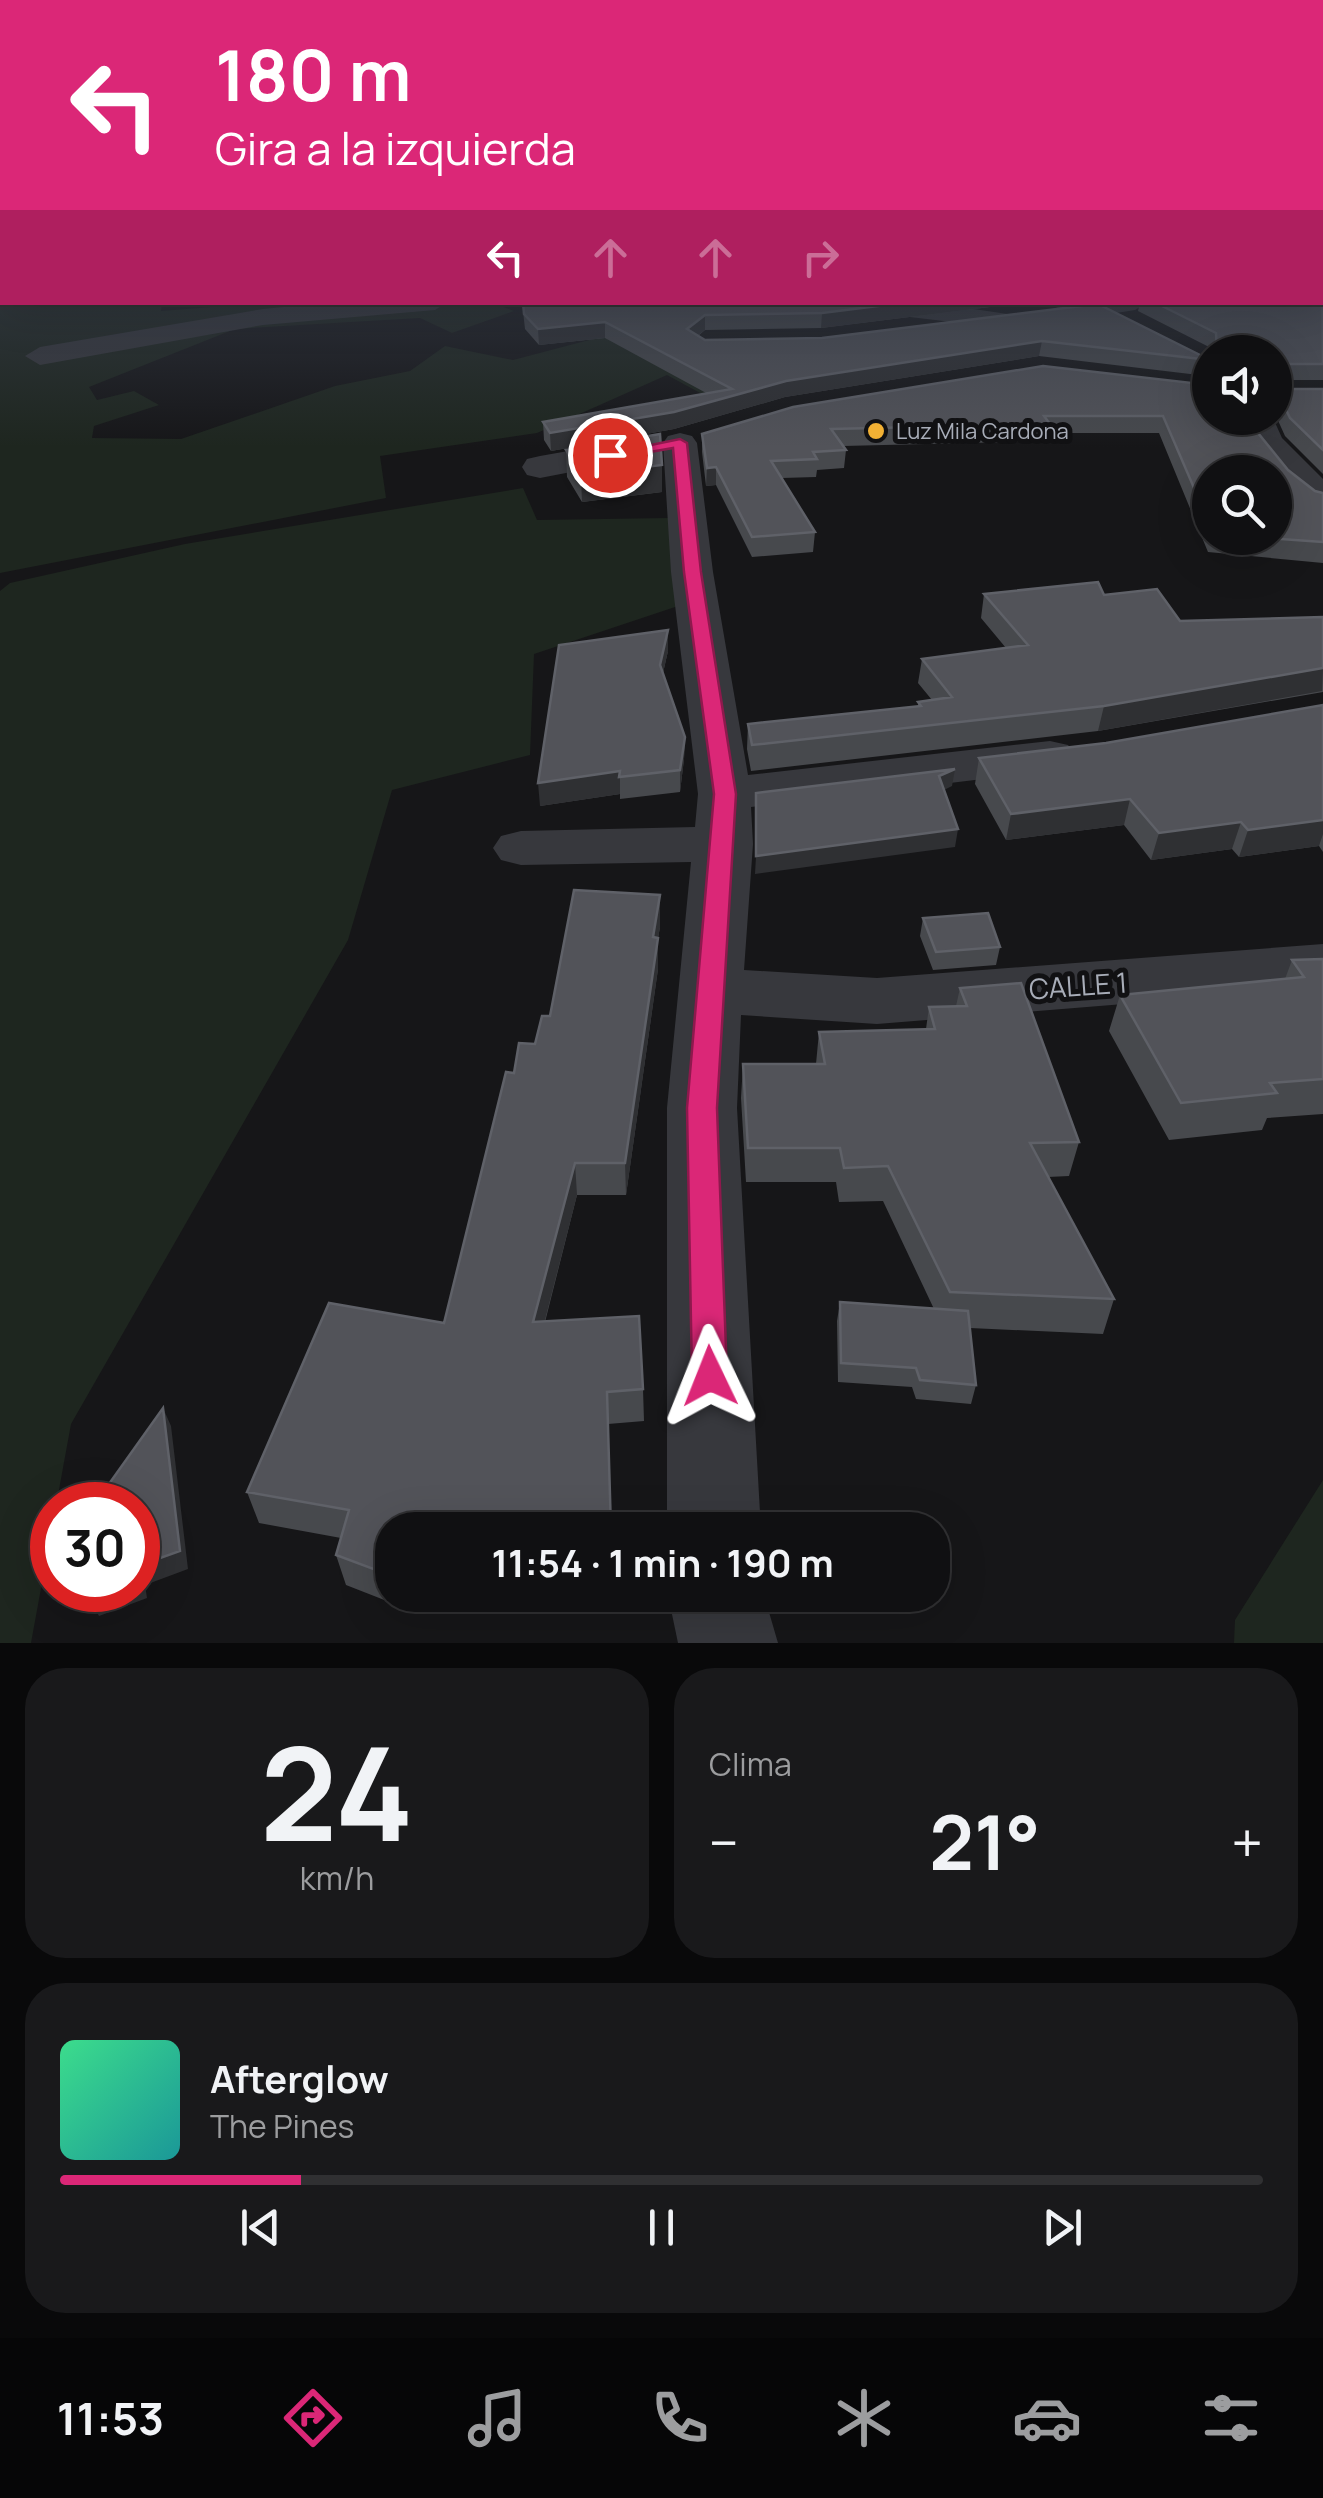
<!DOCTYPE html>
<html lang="es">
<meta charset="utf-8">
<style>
body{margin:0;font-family:Manrope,sans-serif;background:#19191b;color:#f1f3f6;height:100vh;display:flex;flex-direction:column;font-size:38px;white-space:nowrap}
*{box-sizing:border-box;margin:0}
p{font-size:32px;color:#9c9d9f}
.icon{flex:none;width:55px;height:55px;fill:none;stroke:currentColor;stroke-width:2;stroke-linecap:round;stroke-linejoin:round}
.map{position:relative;height:1643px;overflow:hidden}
.sheet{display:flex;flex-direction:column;gap:25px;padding:25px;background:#09090a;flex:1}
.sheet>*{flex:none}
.hud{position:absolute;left:0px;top:0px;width:1325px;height:305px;box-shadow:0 10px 40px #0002,0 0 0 2px #303032;background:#db2777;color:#fff;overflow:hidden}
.controls{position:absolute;left:1192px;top:335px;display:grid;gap:20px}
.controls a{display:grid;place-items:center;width:100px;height:100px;border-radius:50%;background:#101012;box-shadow:0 10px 40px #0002,0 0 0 2px #303032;font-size:50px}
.speed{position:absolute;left:30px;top:1482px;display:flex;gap:20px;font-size:50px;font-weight:700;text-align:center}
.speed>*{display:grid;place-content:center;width:130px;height:130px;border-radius:50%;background:#101012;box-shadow:0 10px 40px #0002,0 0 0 2px #303032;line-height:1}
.speed .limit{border:15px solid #d22;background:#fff;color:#111}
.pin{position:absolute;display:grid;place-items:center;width:85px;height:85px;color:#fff;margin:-42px;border:5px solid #fff;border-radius:50%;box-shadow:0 2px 10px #0007}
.me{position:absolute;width:110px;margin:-55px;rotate:358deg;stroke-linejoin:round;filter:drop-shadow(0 0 8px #0008)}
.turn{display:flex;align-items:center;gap:35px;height:210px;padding:0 50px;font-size:45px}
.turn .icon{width:130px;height:130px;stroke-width:2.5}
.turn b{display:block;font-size:70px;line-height:85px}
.lanes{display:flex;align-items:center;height:95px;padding:0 50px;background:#0003;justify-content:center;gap:50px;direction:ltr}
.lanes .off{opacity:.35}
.big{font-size:75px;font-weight:700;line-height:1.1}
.sheet .card{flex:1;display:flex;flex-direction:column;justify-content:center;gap:15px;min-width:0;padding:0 35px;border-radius:40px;background:#19191b}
.sheet .dial{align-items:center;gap:0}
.dial b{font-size:130px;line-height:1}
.song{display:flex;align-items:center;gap:30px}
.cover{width:120px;height:120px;border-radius:15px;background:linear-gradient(135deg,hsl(150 70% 55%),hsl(180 70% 35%))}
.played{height:10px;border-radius:5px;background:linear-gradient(90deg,#db2777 20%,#303032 20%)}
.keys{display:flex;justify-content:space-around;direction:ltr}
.heat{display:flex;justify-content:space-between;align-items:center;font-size:55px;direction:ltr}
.sheet .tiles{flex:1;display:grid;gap:25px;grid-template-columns:1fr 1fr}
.card:last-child{grid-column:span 2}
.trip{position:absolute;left:375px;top:1512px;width:575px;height:100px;border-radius:40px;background:#101012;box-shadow:0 10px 40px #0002,0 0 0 2px #303032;font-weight:700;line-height:100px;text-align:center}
.menu{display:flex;height:160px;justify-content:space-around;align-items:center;background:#060607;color:#9c9d9f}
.menu .icon{width:70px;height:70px}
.menu .on{color:#db2777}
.menu b{font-size:45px;color:#f1f3f6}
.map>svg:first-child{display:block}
</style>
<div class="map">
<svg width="1323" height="1643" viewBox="0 0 1323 1643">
<rect width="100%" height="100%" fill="#161618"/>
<path fill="#1e261f" d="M 0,217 L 2,302 L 162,303 L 161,311 L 274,302 L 491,302 L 514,311 L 452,333 L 420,318 L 235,329 L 89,387 L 97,400 L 134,391 L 159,405 L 94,426 L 92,438 L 181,439 L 335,386 L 410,371 L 445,346 L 513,360 L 612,334 L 658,351 L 813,374 L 702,394 L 667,375 L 537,433 L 380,456 L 386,498 L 0,573 Z
M 523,488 L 537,520 L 669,518 L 681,605 L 534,654 L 530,755 L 392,790 L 348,940 L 71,1424 L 31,1643 L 0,1643 L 0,591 L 10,583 L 185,544 Z
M 1323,1480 L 1323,1643 L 1234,1643 L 1235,1620 Z"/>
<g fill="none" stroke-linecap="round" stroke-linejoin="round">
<path fill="#37383d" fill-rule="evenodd" d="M 334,302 L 448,302 L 435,310 L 263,325 L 40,365 L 25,356 L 40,347 L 263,309 Z
M 838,302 L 925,302 L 1022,316 L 1080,302 L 1148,302 L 1135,310 L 1034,326 L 1024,323 L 1011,329 L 851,310 Z
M 1241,418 L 1273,418 L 1282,438 L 1323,479 L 1323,511 C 1292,504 1249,447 1241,418 Z
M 680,433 L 692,436 L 697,443 L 713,572 L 748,775 L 1050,741 L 1068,745 L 1076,756 L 1068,767 L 1050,771 L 751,807 L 753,844 L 744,970 L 877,978 L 1323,944 L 1323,988 L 877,1024 L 741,1015 L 737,1108 L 761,1530 L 667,1530 L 667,1108 L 691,862 L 521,865 L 501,860 L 493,848 L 501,836 L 521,831 L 695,827 L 698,794 L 671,572 L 663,443 L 668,436 Z
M 642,438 L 654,442 L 660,449 L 654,456 L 540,478 L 527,475 L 522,467 L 527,459 L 540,456 Z
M 668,1595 L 764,1595 L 778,1643 L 678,1643 Z"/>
</g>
<path fill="#47494d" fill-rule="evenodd" d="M 1323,217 L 1323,380 L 1277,380 L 1277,389 L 1323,389 L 1323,474 L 1285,436 L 1276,416 L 1275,416 L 1275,352 L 1213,352 L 1213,349 L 1138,311 L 1140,302 L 1322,302 Z
M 522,302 L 1029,302 L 821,328 L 705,330 L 698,336 L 705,340 L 822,338 L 1098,304 L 1210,359 L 1210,366 L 1207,376 L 1039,356 L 785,397 L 674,429 L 551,451 L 544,440 L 543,422 L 708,394 L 605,338 L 539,345 L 525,329 Z
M 1210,385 L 1254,428 L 1288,470 L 1315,491 L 1323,493 L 1323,563 L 1208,552 L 1159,433 L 1048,433 L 1046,441 L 843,446 L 846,450 L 844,468 L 817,470 L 816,477 L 782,478 L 815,532 L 813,552 L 752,557 L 716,485 L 706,486 L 702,452 L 702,434 ZM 1210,472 L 1275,538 L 1210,538 Z
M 566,450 L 662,492 L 582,502 L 567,477 Z
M 984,594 L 1104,595 L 1180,621 L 1323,617 L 1323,692 L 1098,731 L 751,771 L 747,749 L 748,724 L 918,706 L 918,702 L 932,700 L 918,683 L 922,659 L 1006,648 L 981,618 Z
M 668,651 L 663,673 L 685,737 L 684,759 L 680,792 L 620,799 L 620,794 L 540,806 Z
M 1323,705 L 1323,852 L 1319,846 L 1239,857 L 1232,849 L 1151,860 L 1124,825 L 1006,840 L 975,784 L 979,758 L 1106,743 Z
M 923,918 L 1000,947 L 996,965 L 933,970 L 920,936 Z
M 660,927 L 658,938 L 658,969 L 626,1195 L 577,1195 L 545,1322 L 643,1389 L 644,1421 L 608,1424 L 392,1530 L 392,1595 L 396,1595 L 392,1603 L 346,1585 L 336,1555 L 341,1538 L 259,1523 L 247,1492 L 444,1323 L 514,1073 L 535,1044 L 550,1016 Z
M 1323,959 L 1323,1114 L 1267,1118 L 1262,1130 L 1169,1140 L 1109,1031 L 1120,995 L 1285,979 L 1292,960 Z
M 960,988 L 1079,1142 L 1069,1176 L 1048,1177 L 1114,1299 L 1103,1334 L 970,1328 L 976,1385 L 971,1404 L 916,1399 L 912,1387 L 838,1382 L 837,1321 L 840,1302 L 934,1309 L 883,1201 L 839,1202 L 836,1182 L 746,1182 L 741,1098 L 743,1064 L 816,1064 L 819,1032 L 926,1029 L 929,1007 L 956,1006 Z"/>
<path fill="#2f3033" d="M 910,302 L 1029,302 L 821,328 L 822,313 Z
M 705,315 L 705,330 L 686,344 L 687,329 Z
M 605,322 L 605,338 L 539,345 L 538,329 Z
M 1042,341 L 1039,356 L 785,397 L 674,429 L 551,451 L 550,433 L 786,381 Z
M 662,465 L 662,492 L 582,502 L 581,475 Z
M 716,467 L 716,485 L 706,486 L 707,468 Z
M 668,630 L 668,651 L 660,686 L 660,665 Z
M 1323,668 L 1322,691 L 1098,731 L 1104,706 Z
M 685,737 L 684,759 L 680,792 L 680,770 Z
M 955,769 L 952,786 L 936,794 L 939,776 Z
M 620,771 L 620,794 L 540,806 L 538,783 Z
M 1130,799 L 1124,825 L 1006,840 L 1011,814 Z
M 1323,820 L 1323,834 L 1319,846 L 1239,857 L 1248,830 Z
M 1241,822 L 1232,849 L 1151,860 L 1159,833 Z
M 958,829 L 955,847 L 755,874 L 756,856 Z
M 660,895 L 660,927 L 653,969 L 653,937 Z
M 658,938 L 658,969 L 626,1195 L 625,1163 Z
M 575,1163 L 577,1195 L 536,1355 L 533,1322 Z
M 163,1408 L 171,1426 L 188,1569 L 145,1585 L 147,1598 L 99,1616 L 89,1598 L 111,1590 L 138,1590 L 138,1566 Z
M 392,1555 L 392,1595 L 396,1595 L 392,1603 L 384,1573 Z"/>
<path fill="#525359" stroke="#5f6168" stroke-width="2.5" d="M 1322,260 L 1323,364 L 1277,364 L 1277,389 L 1323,389 L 1323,450 L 1290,418 L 1281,399 L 1275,399 L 1275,352 L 1217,352 L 1216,333 L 1154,302 L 1322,302 Z
M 523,302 L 910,302 L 822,313 L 705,315 L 687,329 L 705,340 L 822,338 L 1098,304 L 1210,360 L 1042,341 L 786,381 L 674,412 L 550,433 L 543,422 L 732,389 L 605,322 L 538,329 L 524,314 Z
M 1043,366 L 1210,385 L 1210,418 L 1250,418 L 1254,428 L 1288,470 L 1315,491 L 1323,493 L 1323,542 L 1267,538 L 1275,538 L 1275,472 L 1210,472 L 1210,525 L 1163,416 L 1044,416 L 1050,424 L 831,429 L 846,450 L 813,452 L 817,459 L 771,461 L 815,532 L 752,537 L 716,467 L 707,468 L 702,434 L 793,407 Z
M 660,434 L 662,465 L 581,475 L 566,450 Z
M 1098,582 L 1104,595 L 1157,589 L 1180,621 L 1323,617 L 1323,668 L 1104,706 L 752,745 L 748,724 L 921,706 L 918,702 L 952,697 L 922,659 L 1028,645 L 984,594 Z
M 668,630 L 660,665 L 685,737 L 680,770 L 619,777 L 620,771 L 538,783 L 559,645 Z
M 1323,705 L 1323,820 L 1248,830 L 1241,822 L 1159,833 L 1130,799 L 1011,814 L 979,758 L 1106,743 Z
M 955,769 L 939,776 L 958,829 L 756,856 L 756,793 Z
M 574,890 L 660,895 L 653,937 L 658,938 L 625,1163 L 575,1163 L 533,1322 L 639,1316 L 643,1389 L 607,1392 L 611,1530 L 392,1530 L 392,1555 L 384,1573 L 336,1555 L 349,1510 L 247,1492 L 329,1303 L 444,1323 L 506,1072 L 514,1073 L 519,1043 L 535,1044 L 542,1016 L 550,1016 Z
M 988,913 L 1000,947 L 936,952 L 923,918 Z
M 1323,959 L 1323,1079 L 1270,1083 L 1277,1093 L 1181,1103 L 1120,995 L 1304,977 L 1292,960 Z
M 1021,983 L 1079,1142 L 1030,1143 L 1114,1299 L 950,1292 L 888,1166 L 844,1168 L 840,1148 L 748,1148 L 743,1064 L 825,1064 L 819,1032 L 935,1029 L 929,1007 L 967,1006 L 960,988 Z
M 840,1302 L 968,1311 L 976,1385 L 920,1380 L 916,1368 L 841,1363 Z
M 163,1408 L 180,1551 L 138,1566 L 138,1505 L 94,1505 Z
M 89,1590 L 111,1590 L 89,1598 Z"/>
<linearGradient id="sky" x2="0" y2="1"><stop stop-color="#0c0c0d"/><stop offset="0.49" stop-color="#363c48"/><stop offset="1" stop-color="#363c48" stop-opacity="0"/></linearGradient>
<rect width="1323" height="447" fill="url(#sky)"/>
<path fill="#db2777" stroke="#8e194d" stroke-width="2.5" d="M 680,439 L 687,443 L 701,572 L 736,794 L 717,1108 L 727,1376 L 722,1388 L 710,1393 L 697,1388 L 692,1376 L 687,1108 L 714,794 L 684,572 L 673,448 L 610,459 L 602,455 Z"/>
<circle fill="#f2b134" stroke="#111113" stroke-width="4" cx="876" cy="431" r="10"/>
<g text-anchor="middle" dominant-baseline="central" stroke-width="10" stroke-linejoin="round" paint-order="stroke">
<g font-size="22" fill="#a8adb8" stroke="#111113" text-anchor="start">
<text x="896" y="431">Luz Mila Cardona</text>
</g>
<g font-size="28" fill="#a8adb8" stroke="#111113">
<text transform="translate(1078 985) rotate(-4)">CALLE 1</text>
</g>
</g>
</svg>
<div class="controls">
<a><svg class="icon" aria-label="sound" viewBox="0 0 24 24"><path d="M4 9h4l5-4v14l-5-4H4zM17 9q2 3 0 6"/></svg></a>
<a><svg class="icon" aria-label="search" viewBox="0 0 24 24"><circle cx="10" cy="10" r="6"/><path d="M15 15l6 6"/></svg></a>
</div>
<div class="speed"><div class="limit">30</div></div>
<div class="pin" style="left:610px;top:455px;background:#d93025"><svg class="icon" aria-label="arrive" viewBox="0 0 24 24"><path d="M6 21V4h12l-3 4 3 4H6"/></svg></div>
<svg class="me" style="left:710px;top:1376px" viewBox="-20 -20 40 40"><path d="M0-17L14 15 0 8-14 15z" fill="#db2777" stroke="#fff" stroke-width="4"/></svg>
<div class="trip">11:54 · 1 min · 190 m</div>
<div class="hud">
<div class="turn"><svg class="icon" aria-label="left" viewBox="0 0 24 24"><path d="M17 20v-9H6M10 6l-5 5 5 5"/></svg><div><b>180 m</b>Gira a la izquierda</div></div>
<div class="lanes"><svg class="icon" aria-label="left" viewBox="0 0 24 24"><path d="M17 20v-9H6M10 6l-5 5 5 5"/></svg><svg class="icon off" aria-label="ahead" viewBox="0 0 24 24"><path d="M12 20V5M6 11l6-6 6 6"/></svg><svg class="icon off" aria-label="ahead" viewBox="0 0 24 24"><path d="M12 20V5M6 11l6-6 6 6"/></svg><svg class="icon off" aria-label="right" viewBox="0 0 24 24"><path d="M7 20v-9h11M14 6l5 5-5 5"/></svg></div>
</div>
</div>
<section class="sheet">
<div class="tiles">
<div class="card dial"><b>24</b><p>km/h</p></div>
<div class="card"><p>Clima</p>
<div class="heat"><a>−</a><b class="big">21°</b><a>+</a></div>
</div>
<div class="card">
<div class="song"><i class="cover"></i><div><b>Afterglow</b><p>The Pines</p></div></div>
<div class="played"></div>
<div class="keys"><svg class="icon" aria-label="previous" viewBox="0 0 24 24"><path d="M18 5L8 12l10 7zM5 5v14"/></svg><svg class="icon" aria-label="pause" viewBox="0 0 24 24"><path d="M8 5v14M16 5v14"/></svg><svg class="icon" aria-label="next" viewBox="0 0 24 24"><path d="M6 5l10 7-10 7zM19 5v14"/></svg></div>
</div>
</div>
</section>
<nav class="menu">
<b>11:53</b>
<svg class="icon on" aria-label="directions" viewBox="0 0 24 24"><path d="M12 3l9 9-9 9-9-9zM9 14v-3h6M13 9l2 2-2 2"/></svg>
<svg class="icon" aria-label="music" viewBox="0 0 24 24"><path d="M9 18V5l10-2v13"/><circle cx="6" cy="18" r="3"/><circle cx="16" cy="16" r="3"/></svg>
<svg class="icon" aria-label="phone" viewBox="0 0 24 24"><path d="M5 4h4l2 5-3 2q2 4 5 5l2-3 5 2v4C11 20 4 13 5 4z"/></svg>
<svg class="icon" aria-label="climate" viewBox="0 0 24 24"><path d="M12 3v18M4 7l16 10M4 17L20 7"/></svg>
<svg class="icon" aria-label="car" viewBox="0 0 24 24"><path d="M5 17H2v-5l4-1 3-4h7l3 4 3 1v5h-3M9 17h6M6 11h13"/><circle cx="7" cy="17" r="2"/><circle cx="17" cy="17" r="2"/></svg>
<svg class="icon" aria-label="filters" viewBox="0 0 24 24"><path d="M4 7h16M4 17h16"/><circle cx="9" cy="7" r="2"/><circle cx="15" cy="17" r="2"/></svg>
</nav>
